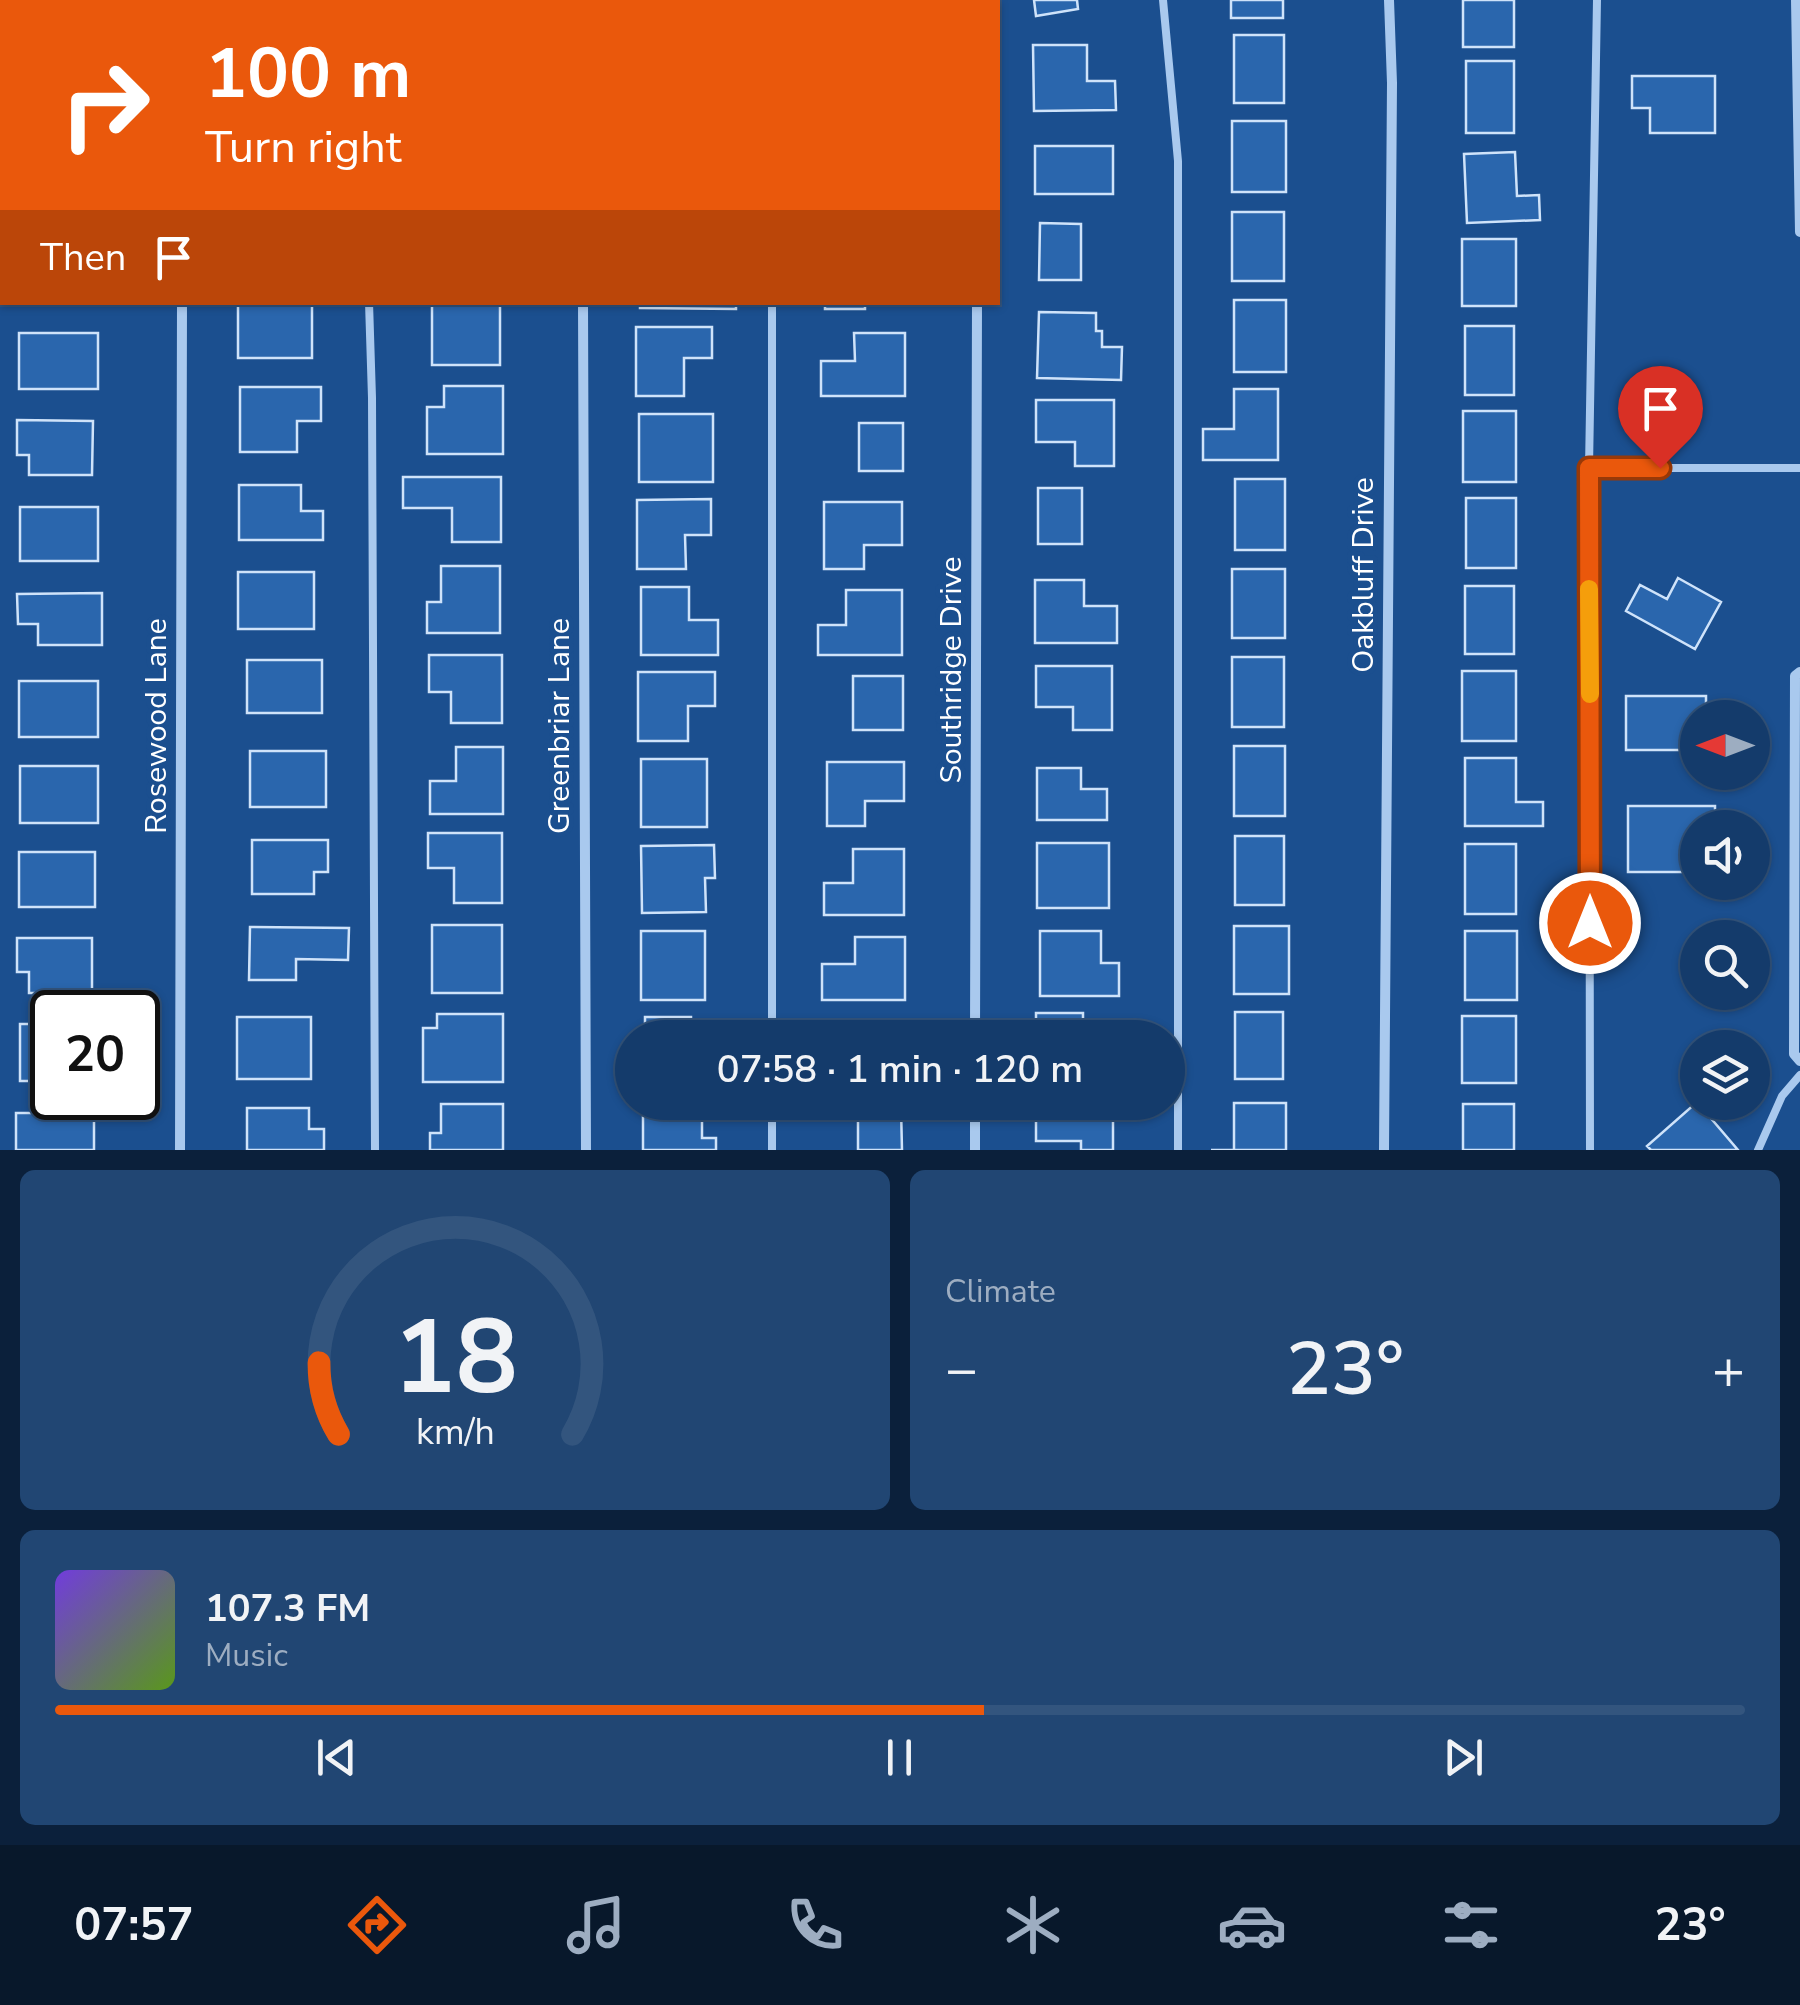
<!DOCTYPE html>
<meta charset="utf-8">
<style>
body{margin:0;font-family:"Nunito Sans",sans-serif;background:#214673;color:#f1f3f6;height:100vh;display:flex;flex-direction:column;font-size:38px;white-space:nowrap}
*{box-sizing:border-box;margin:0}
p{font-size:32px;color:#9dadc1}
.icon{flex:none;width:55px;height:55px;fill:none;stroke:currentColor;stroke-width:2;stroke-linecap:round;stroke-linejoin:round}
.map{position:relative;height:1150px;overflow:hidden}
.details{display:flex;flex-direction:column;gap:20px;padding:20px;background:#0b203b;flex:1}
.details>*{flex:none}
.banner{position:absolute;left:0px;top:0px;width:1000px;height:305px;box-shadow:0 2px 8px #0004,0 0 0 2px #33557e;background:#ea580c;color:#fff;overflow:hidden}
.needle{width:65px;rotate:270deg}
.buttons{position:absolute;left:1680px;top:700px;display:grid;gap:20px}
.buttons a{display:grid;place-items:center;width:90px;height:90px;border-radius:50%;background:#143b6b;box-shadow:0 2px 8px #0004,0 0 0 2px #33557e;font-size:50px}
.speed{position:absolute;left:30px;top:990px;display:flex;gap:20px;font-size:50px;font-weight:700;text-align:center}
.speed>*{display:grid;place-content:center;width:130px;height:130px;border-radius:50%;background:#143b6b;box-shadow:0 2px 8px #0004,0 0 0 2px #33557e;line-height:1}
.speed .limit{border:5px solid #111;border-radius:15px;background:#fff;color:#111}
.pin{position:absolute;display:grid;place-items:center;width:85px;height:85px;color:#fff;margin:-102px -42px;border-radius:50% 50% 50% 0;rotate:-45deg;box-shadow:0 0 10px #0007}
.pin .icon{rotate:45deg}
.me{position:absolute;width:110px;margin:-55px;rotate:0deg;stroke-linejoin:round;filter:drop-shadow(0 0 8px #0008)}
.turn{display:flex;align-items:center;gap:35px;height:210px;padding:0 40px;font-size:45px}
.turn .icon{width:130px;height:130px;stroke-width:2.5}
.turn b{display:block;font-size:70px;line-height:85px}
.then{display:flex;align-items:center;height:95px;padding:0 40px;background:#0003;gap:20px;font-size:38px}
.big{font-size:75px;font-weight:600;line-height:1.1}
.details .tile{flex:1;display:flex;flex-direction:column;justify-content:center;gap:15px;min-width:0;padding:0 35px;border-radius:15px;background:#214673}
.details .dial{align-items:center;gap:0}
.dial svg{height:260px;overflow:visible;fill:none;stroke:#33557e;stroke-width:7;stroke-linecap:round;text-anchor:middle}
.dial text{fill:#f1f3f6;stroke:none}
.song{display:flex;align-items:center;gap:30px}
.cover{width:120px;height:120px;border-radius:15px;background:linear-gradient(135deg,hsl(260 70% 55%),hsl(90 70% 35%))}
.played{height:10px;border-radius:5px;background:linear-gradient(90deg,#ea580c 55%,#33557e 55%)}
.keys{display:flex;justify-content:space-around;direction:ltr}
.heat{display:flex;justify-content:space-between;align-items:center;font-size:55px;direction:ltr}
.details .tiles{flex:1;display:grid;gap:20px;grid-template-columns:1fr 1fr}
.tile:last-child{grid-column:span 2}
.trip{position:absolute;left:615px;top:1020px;width:570px;height:100px;border-radius:50px;background:#143b6b;box-shadow:0 2px 8px #0004,0 0 0 2px #33557e;font-weight:600;line-height:100px;text-align:center}
.menu{display:flex;height:160px;justify-content:space-around;align-items:center;background:#08182b;color:#9dadc1}
.menu .icon{width:70px;height:70px}
.menu .active{color:#ea580c}
.menu b{font-size:45px;color:#f1f3f6}
.map>svg:first-child{display:block}
</style>
<div class="map">
<svg width="1800" height="1150" viewBox="0 0 1800 1150">
<rect width="100%" height="100%" fill="#1b4f8f"/>
<path fill="#2a66ad" stroke="#cfe3fa" stroke-width="2.5" d="M 12,0 L 87,0 L 87,2 L 12,2 Z
M 434,0 L 491,0 L 491,2 L 434,2 Z
M 633,0 L 679,0 L 679,2 L 633,2 Z
M 822,0 L 896,0 L 896,2 L 822,2 Z
M 1034,0 L 1077,0 L 1078,9 L 1036,16 Z
M 1231,0 L 1283,0 L 1283,18 L 1231,18 Z
M 1463,0 L 1514,0 L 1514,47 L 1463,47 Z
M 1234,35 L 1284,35 L 1284,103 L 1234,103 Z
M 1033,45 L 1087,45 L 1087,81 L 1115,81 L 1116,110 L 1034,111 Z
M 1466,61 L 1514,61 L 1514,133 L 1466,133 Z
M 1632,76 L 1715,76 L 1715,133 L 1650,133 L 1650,108 L 1632,108 Z
M 1232,121 L 1286,121 L 1286,192 L 1232,192 Z
M 1035,146 L 1113,146 L 1113,194 L 1035,194 Z
M 1515,152 L 1517,196 L 1539,195 L 1540,220 L 1467,223 L 1464,154 Z
M 1232,212 L 1284,212 L 1284,281 L 1232,281 Z
M 1040,223 L 1081,224 L 1081,280 L 1039,280 Z
M 1462,239 L 1516,239 L 1516,306 L 1462,306 Z
M 1234,300 L 1286,300 L 1286,372 L 1234,372 Z
M 432,302 L 500,302 L 500,365 L 432,365 Z
M 640,302 L 736,302 L 736,309 L 640,308 Z
M 825,302 L 865,302 L 865,309 L 825,309 Z
M 238,304 L 312,304 L 312,358 L 238,358 Z
M 1039,312 L 1096,313 L 1096,331 L 1102,331 L 1102,347 L 1122,347 L 1121,380 L 1037,378 Z
M 1465,326 L 1514,326 L 1514,395 L 1465,395 Z
M 636,327 L 712,327 L 712,358 L 684,358 L 684,396 L 636,396 Z
M 19,333 L 98,333 L 98,389 L 19,389 Z
M 854,333 L 905,333 L 905,396 L 821,396 L 821,361 L 855,361 Z
M 444,386 L 503,386 L 503,454 L 427,454 L 427,407 L 444,407 Z
M 240,387 L 321,387 L 321,421 L 297,421 L 297,452 L 240,452 Z
M 1234,389 L 1278,389 L 1278,460 L 1203,460 L 1203,429 L 1234,429 Z
M 1036,400 L 1114,400 L 1114,466 L 1075,466 L 1075,442 L 1036,442 Z
M 1463,411 L 1516,411 L 1516,482 L 1463,482 Z
M 639,414 L 713,414 L 713,482 L 639,482 Z
M 17,420 L 93,421 L 92,475 L 29,475 L 29,455 L 17,455 Z
M 859,423 L 903,423 L 903,471 L 859,471 Z
M 403,477 L 501,477 L 501,542 L 452,542 L 452,508 L 403,508 Z
M 1235,479 L 1285,479 L 1285,550 L 1235,550 Z
M 239,485 L 301,485 L 301,511 L 323,511 L 323,540 L 239,540 Z
M 1038,488 L 1082,488 L 1082,544 L 1038,544 Z
M 1466,498 L 1516,498 L 1516,568 L 1466,568 Z
M 711,499 L 711,535 L 685,535 L 686,569 L 637,569 L 637,500 Z
M 824,502 L 902,502 L 902,545 L 864,545 L 864,569 L 824,569 Z
M 20,507 L 98,507 L 98,561 L 20,561 Z
M 441,566 L 500,566 L 500,633 L 427,633 L 427,602 L 441,602 Z
M 1232,569 L 1285,569 L 1285,638 L 1232,638 Z
M 238,572 L 314,572 L 314,629 L 238,629 Z
M 1678,578 L 1721,602 L 1695,649 L 1626,611 L 1640,585 L 1667,599 Z
M 1035,580 L 1084,580 L 1084,606 L 1117,606 L 1117,643 L 1035,643 Z
M 1465,586 L 1514,586 L 1514,654 L 1465,654 Z
M 641,587 L 689,587 L 689,620 L 718,620 L 718,655 L 641,655 Z
M 846,590 L 902,590 L 902,655 L 818,655 L 818,625 L 846,625 Z
M 102,593 L 102,645 L 38,645 L 38,624 L 18,624 L 17,594 Z
M 429,655 L 502,655 L 502,723 L 451,723 L 451,692 L 429,692 Z
M 1232,657 L 1284,657 L 1284,727 L 1232,727 Z
M 247,660 L 322,660 L 322,713 L 247,713 Z
M 1036,666 L 1112,666 L 1112,730 L 1073,730 L 1073,707 L 1036,707 Z
M 1462,671 L 1516,671 L 1516,741 L 1462,741 Z
M 638,672 L 715,672 L 715,706 L 688,706 L 688,741 L 638,741 Z
M 853,676 L 903,676 L 903,730 L 853,730 Z
M 19,681 L 98,681 L 98,737 L 19,737 Z
M 1626,696 L 1706,696 L 1706,718 L 1698,718 L 1698,750 L 1626,750 Z
M 1234,746 L 1285,746 L 1285,816 L 1234,816 Z
M 456,747 L 503,747 L 503,814 L 430,814 L 430,781 L 456,781 Z
M 250,751 L 326,751 L 326,807 L 250,807 Z
M 1465,758 L 1516,758 L 1516,802 L 1543,802 L 1543,826 L 1465,826 Z
M 641,759 L 707,759 L 707,827 L 641,827 Z
M 827,762 L 904,762 L 904,801 L 865,801 L 865,826 L 827,826 Z
M 20,766 L 98,766 L 98,823 L 20,823 Z
M 1037,768 L 1081,768 L 1081,789 L 1107,789 L 1107,820 L 1037,820 Z
M 1628,806 L 1715,806 L 1715,828 L 1698,828 L 1698,872 L 1628,872 Z
M 428,833 L 502,833 L 502,903 L 454,903 L 454,868 L 428,868 Z
M 1235,836 L 1284,836 L 1284,905 L 1235,905 Z
M 252,840 L 328,840 L 328,872 L 314,872 L 314,894 L 252,894 Z
M 1037,843 L 1109,843 L 1109,908 L 1037,908 Z
M 1465,844 L 1516,844 L 1516,914 L 1465,914 Z
M 714,845 L 715,878 L 705,878 L 706,912 L 642,913 L 641,846 Z
M 853,849 L 904,849 L 904,915 L 824,915 L 824,883 L 853,883 Z
M 19,852 L 95,852 L 95,907 L 19,907 Z
M 432,925 L 502,925 L 502,993 L 432,993 Z
M 1234,926 L 1289,926 L 1289,994 L 1234,994 Z
M 250,927 L 349,928 L 348,960 L 296,959 L 296,980 L 249,980 Z
M 641,931 L 705,931 L 705,1000 L 641,1000 Z
M 1040,931 L 1101,931 L 1101,963 L 1119,963 L 1119,996 L 1040,996 Z
M 1465,931 L 1517,931 L 1517,1000 L 1465,1000 Z
M 855,937 L 905,937 L 905,1000 L 822,1000 L 822,964 L 855,964 Z
M 17,938 L 92,938 L 92,993 L 29,993 L 29,972 L 17,972 Z
M 1235,1012 L 1283,1012 L 1283,1079 L 1235,1079 Z
M 1036,1013 L 1083,1013 L 1083,1038 L 1036,1038 Z
M 437,1014 L 503,1014 L 503,1082 L 423,1082 L 423,1028 L 437,1028 Z
M 1462,1016 L 1516,1016 L 1516,1083 L 1462,1083 Z
M 237,1017 L 311,1017 L 311,1079 L 237,1079 Z
M 645,1017 L 691,1017 L 691,1038 L 645,1038 Z
M 830,1021 L 893,1021 L 893,1038 L 830,1038 Z
M 20,1024 L 52,1024 L 52,1081 L 20,1081 Z
M 1036,1102 L 1113,1102 L 1113,1150 L 1081,1150 L 1081,1141 L 1036,1141 Z
M 1697,1102 L 1738,1150 L 1651,1150 L 1647,1146 Z
M 1234,1103 L 1286,1103 L 1286,1150 L 1211,1150 L 1234,1150 Z
M 441,1104 L 503,1104 L 503,1150 L 430,1150 L 430,1133 L 441,1133 Z
M 1463,1104 L 1514,1104 L 1514,1150 L 1463,1150 Z
M 643,1105 L 702,1105 L 702,1138 L 716,1138 L 716,1150 L 643,1150 Z
M 247,1108 L 309,1108 L 309,1129 L 324,1129 L 324,1150 L 247,1150 Z
M 858,1108 L 901,1108 L 902,1150 L 858,1150 Z
M 16,1113 L 94,1113 L 94,1150 L 16,1150 Z"/>
<g fill="none" stroke-linecap="round" stroke-linejoin="round">
<path stroke="#a9c9ee" stroke-width="8" d="M 361,0 L 361,2
M 772,0 L 772,2
M 1163,0 L 1178,161 L 1178,1150
M 369,302 L 372,398 L 375,1150
M 772,302 L 772,1038
M 1589,468 L 1597,0
M 772,1102 L 772,1150
M 1590,1150 L 1589,468 L 1800,468
M 1758,1150 L 1782,1096 L 1800,1075"/>
<path stroke="#a9c9ee" stroke-width="10" d="M 175,0 L 175,2
M 574,0 L 575,2
M 976,0 L 976,2
M 1796,0 L 1800,232
M 583,302 L 586,1150
M 1800,672 L 1795,676 L 1794,1054 L 1800,1061
M 975,1038 L 977,302
M 975,1102 L 975,1150
M 180,1150 L 182,302
M 1384,1150 L 1392,83 L 1389,0"/>
</g>
<g fill="none" stroke-linecap="round" stroke-linejoin="round">
<defs>
<path id="route" d="M 1590,923 L 1589,468 L 1660,468"/>
</defs>
<use href="#route" stroke="#983908" stroke-width="25"/>
<use href="#route" stroke="#ea580c" stroke-width="18"/>
<path stroke="#f59e0b" stroke-width="18" d="M 1589,589 L 1590,694"/>
</g>
<g text-anchor="middle" dominant-baseline="central" stroke-width="10" stroke-linejoin="round" paint-order="stroke">
<g font-size="30" fill="#fff" stroke="#1b4f8f">
<text transform="translate(1363 575) rotate(-90)">Oakbluff Drive</text>
<text transform="translate(951 670) rotate(-90)">Southridge Drive</text>
<text transform="translate(156 726) rotate(-90)">Rosewood Lane</text>
<text transform="translate(559 726) rotate(-90)">Greenbriar Lane</text>
</g>
</g>
</svg>
<div class="buttons">
<a><svg class="needle" viewBox="-14 -14 28 28"><path d="M0-13l5 13h-10z" fill="#e53935"/><path d="M0 13l5-13h-10z" fill="#9dadc1"/></svg></a>
<a><svg class="icon" aria-label="sound" viewBox="0 0 24 24"><path d="M4 9h4l5-4v14l-5-4H4zM17 9q2 3 0 6"/></svg></a>
<a><svg class="icon" aria-label="search" viewBox="0 0 24 24"><circle cx="10" cy="10" r="6"/><path d="M15 15l6 6"/></svg></a>
<a><svg class="icon" aria-label="layers" viewBox="0 0 24 24"><path d="M12 4l9 5-9 5-9-5zM3 14l9 5 9-5"/></svg></a>
</div>
<div class="speed"><div class="limit">20</div></div>
<div class="pin" style="left:1660px;top:468px;background:#d93025"><svg class="icon" aria-label="arrive" viewBox="0 0 24 24"><path d="M6 21V4h12l-3 4 3 4H6"/></svg></div>
<svg class="me" style="left:1590px;top:923px" viewBox="-20 -20 40 40"><circle r="17" fill="#ea580c" stroke="#fff" stroke-width="3"/><path d="M0-11L8 9 0 5-8 9z" fill="#fff"/></svg>
<div class="trip">07:58 · 1 min · 120 m</div>
<div class="banner">
<div class="turn"><svg class="icon" aria-label="right" viewBox="0 0 24 24"><path d="M7 20v-9h11M14 6l5 5-5 5"/></svg><div><b>100 m</b>Turn right</div></div>
<div class="then">Then<svg class="icon" aria-label="arrive" viewBox="0 0 24 24"><path d="M6 21V4h12l-3 4 3 4H6"/></svg></div>
</div>
</div>
<section class="details">
<div class="tiles">
<div class="tile dial"><svg viewBox="0 0 100 80">
<path d="M14 69A42 42 0 1 1 86 69"/>
<path d="M14 69A42 42 0 0 1 8 47" stroke="#ea580c"/>
<text x="50" y="56" font-size="32" font-weight="700">18</text>
<text x="50" y="72" font-size="11">km/h</text>
</svg></div>
<div class="tile"><p>Climate</p>
<div class="heat"><a>−</a><b class="big">23°</b><a>+</a></div>
</div>
<div class="tile">
<div class="song"><i class="cover"></i><div><b>107.3 FM</b><p>Music</p></div></div>
<div class="played"></div>
<div class="keys"><svg class="icon" aria-label="previous" viewBox="0 0 24 24"><path d="M18 5L8 12l10 7zM5 5v14"/></svg><svg class="icon" aria-label="pause" viewBox="0 0 24 24"><path d="M8 5v14M16 5v14"/></svg><svg class="icon" aria-label="next" viewBox="0 0 24 24"><path d="M6 5l10 7-10 7zM19 5v14"/></svg></div>
</div>
</div>
</section>
<nav class="menu">
<b>07:57</b>
<svg class="icon active" aria-label="directions" viewBox="0 0 24 24"><path d="M12 3l9 9-9 9-9-9zM9 14v-3h6M13 9l2 2-2 2"/></svg>
<svg class="icon" aria-label="music" viewBox="0 0 24 24"><path d="M9 18V5l10-2v13"/><circle cx="6" cy="18" r="3"/><circle cx="16" cy="16" r="3"/></svg>
<svg class="icon" aria-label="phone" viewBox="0 0 24 24"><path d="M5 4h4l2 5-3 2q2 4 5 5l2-3 5 2v4C11 20 4 13 5 4z"/></svg>
<svg class="icon" aria-label="climate" viewBox="0 0 24 24"><path d="M12 3v18M4 7l16 10M4 17L20 7"/></svg>
<svg class="icon" aria-label="car" viewBox="0 0 24 24"><path d="M5 17H2v-5l4-1 3-4h7l3 4 3 1v5h-3M9 17h6M6 11h13"/><circle cx="7" cy="17" r="2"/><circle cx="17" cy="17" r="2"/></svg>
<svg class="icon" aria-label="filters" viewBox="0 0 24 24"><path d="M4 7h16M4 17h16"/><circle cx="9" cy="7" r="2"/><circle cx="15" cy="17" r="2"/></svg>
<b>23°</b>
</nav>
